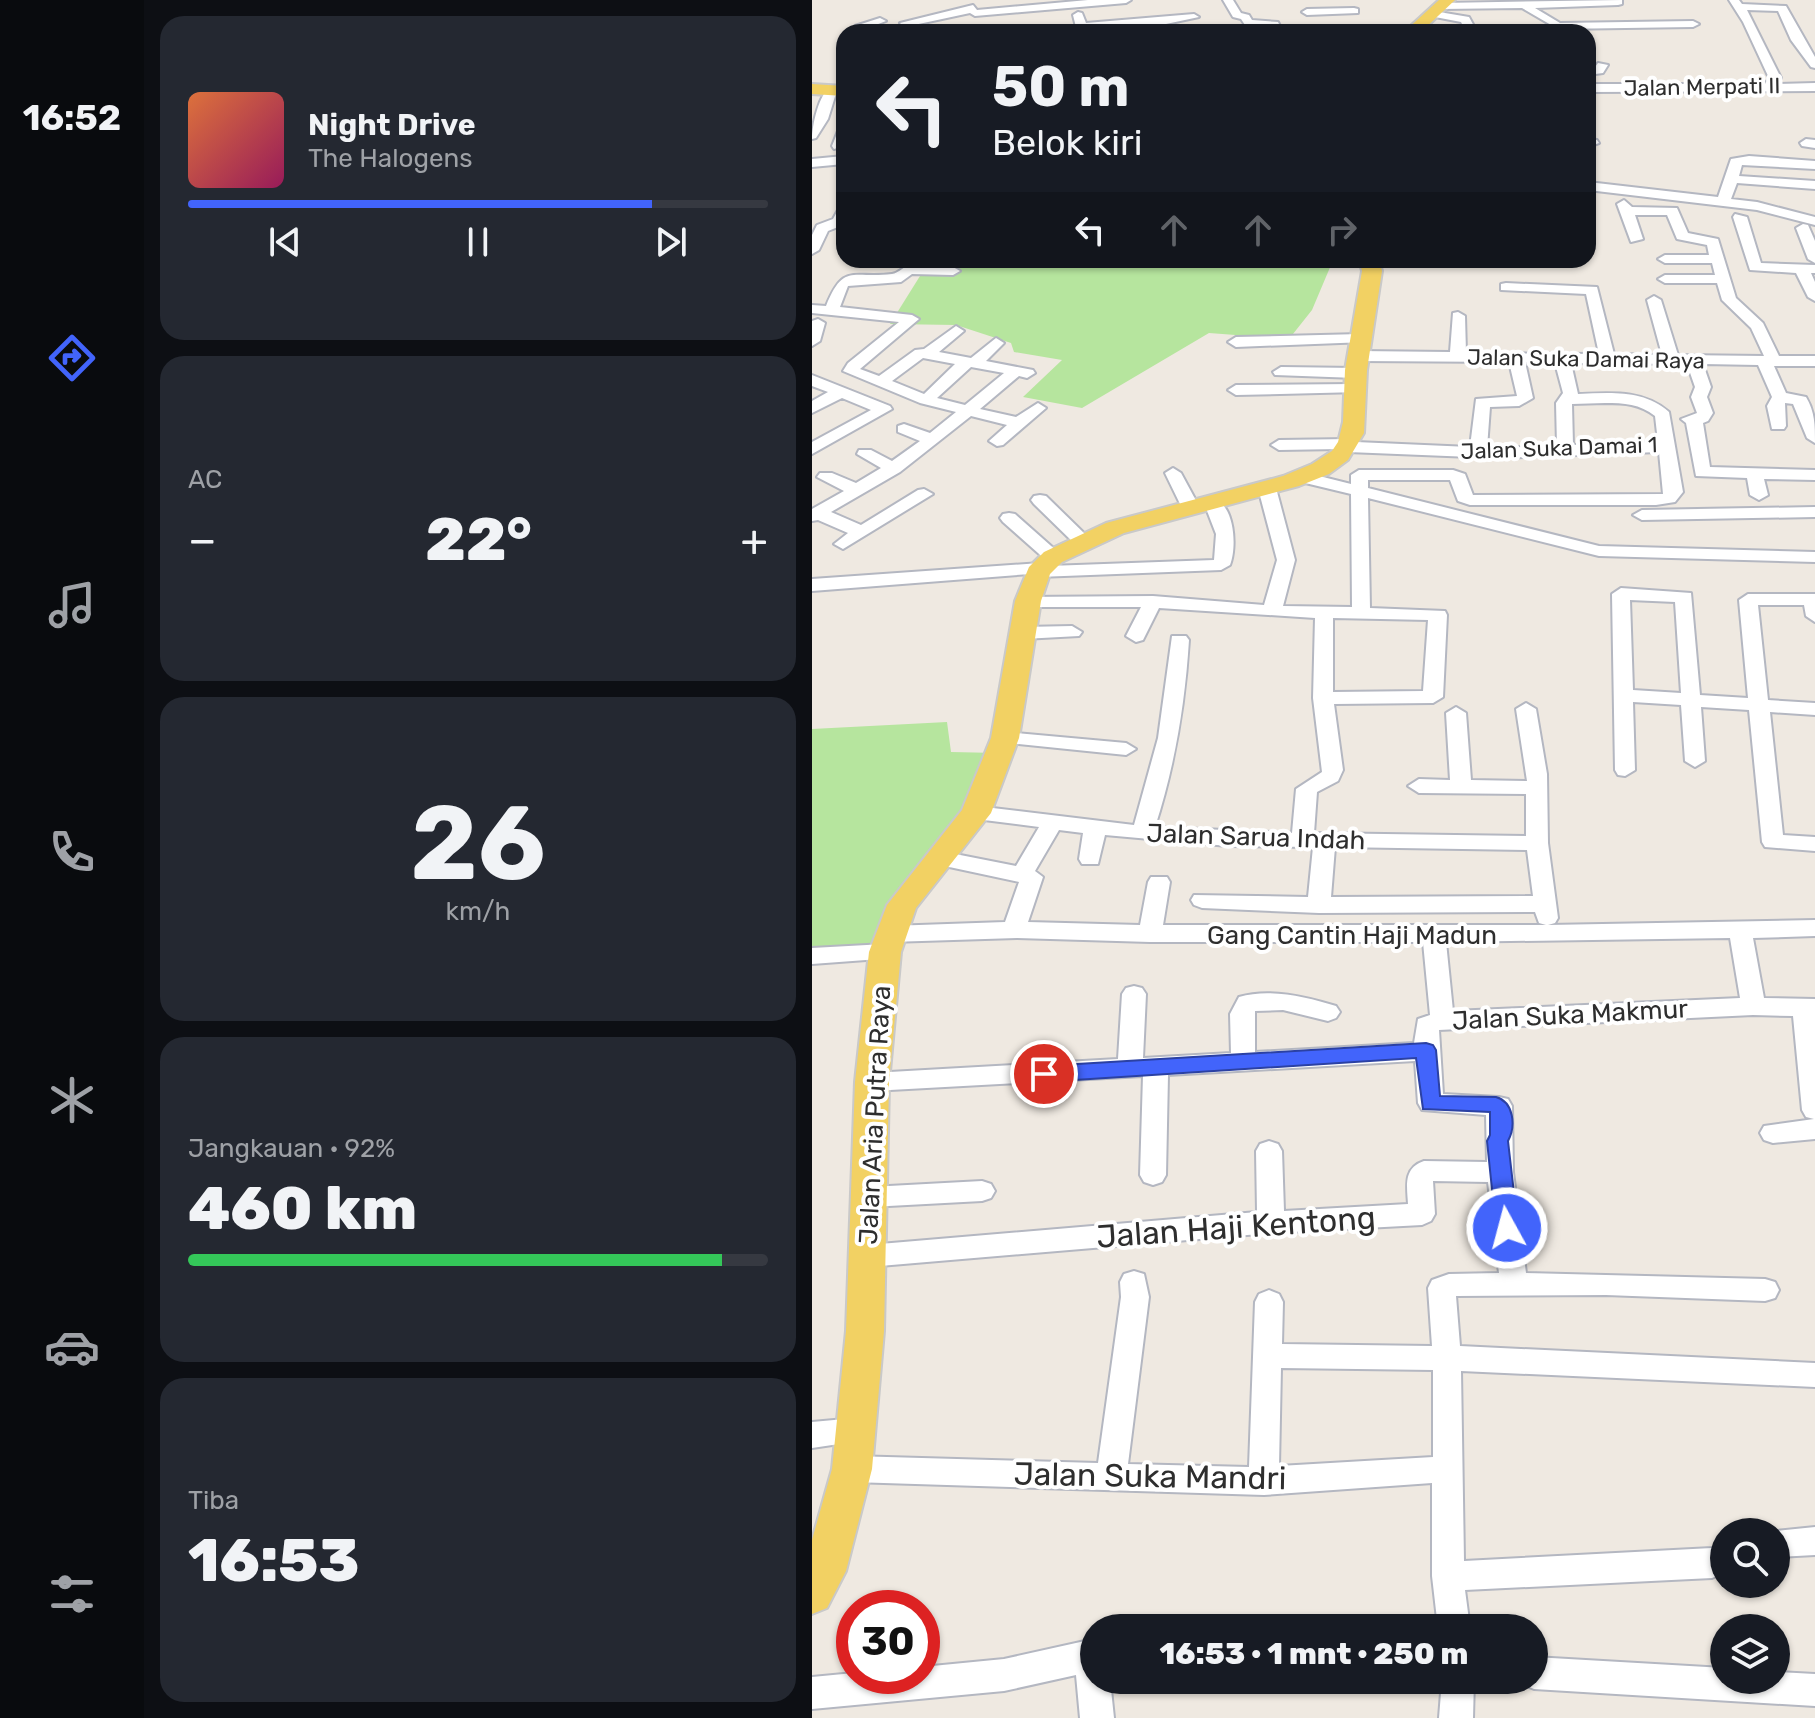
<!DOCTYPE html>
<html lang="id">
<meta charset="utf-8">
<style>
body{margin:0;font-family:Rubik,sans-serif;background:#242831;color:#f1f3f6;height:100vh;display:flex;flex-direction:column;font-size:30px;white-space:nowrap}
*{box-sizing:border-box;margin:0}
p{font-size:26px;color:#9ea1a6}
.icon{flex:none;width:44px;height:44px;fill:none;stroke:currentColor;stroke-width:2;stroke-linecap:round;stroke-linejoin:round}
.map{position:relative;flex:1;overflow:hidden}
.panel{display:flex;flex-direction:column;gap:16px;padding:16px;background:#0d0f14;width:668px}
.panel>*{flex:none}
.top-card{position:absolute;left:24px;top:24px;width:760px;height:244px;border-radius:24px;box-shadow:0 2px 6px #0004;background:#171b24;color:#f1f3f6;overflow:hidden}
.controls{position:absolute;left:898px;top:1518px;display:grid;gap:16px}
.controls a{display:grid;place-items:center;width:80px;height:80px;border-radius:50%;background:#171b24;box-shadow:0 2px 6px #0004;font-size:40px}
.speed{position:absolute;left:24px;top:1590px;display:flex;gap:16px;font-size:40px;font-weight:700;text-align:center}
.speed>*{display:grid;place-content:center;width:104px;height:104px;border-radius:50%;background:#171b24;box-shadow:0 2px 6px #0004;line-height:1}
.speed .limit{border:12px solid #d22;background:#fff;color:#111}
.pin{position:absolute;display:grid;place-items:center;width:68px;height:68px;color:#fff;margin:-34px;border:4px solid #fff;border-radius:50%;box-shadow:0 2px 8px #0007}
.me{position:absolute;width:88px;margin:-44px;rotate:353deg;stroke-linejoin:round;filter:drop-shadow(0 0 6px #0008)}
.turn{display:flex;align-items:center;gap:28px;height:168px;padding:0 24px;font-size:36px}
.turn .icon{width:104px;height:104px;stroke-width:2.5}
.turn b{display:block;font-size:56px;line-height:68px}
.lanes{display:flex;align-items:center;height:76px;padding:0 24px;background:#0003;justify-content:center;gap:40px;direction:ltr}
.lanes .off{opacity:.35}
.big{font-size:60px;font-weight:800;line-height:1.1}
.panel .tile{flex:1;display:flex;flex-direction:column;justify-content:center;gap:12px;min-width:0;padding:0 28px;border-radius:24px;background:#242831}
.panel .dial{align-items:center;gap:0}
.dial b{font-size:104px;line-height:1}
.song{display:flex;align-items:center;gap:24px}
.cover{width:96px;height:96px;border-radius:12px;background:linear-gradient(135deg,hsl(20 70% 55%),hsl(330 70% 35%))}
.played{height:8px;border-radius:4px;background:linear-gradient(90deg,#4264fb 80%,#363941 80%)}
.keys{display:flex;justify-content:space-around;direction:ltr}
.heat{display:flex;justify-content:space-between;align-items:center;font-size:44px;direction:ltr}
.charge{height:12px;border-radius:6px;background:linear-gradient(90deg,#34c759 92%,#363941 0)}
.trip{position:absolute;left:268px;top:1614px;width:468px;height:80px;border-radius:40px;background:#171b24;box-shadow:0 2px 6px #0004;font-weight:800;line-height:80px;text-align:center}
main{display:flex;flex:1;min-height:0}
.dock{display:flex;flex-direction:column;width:144px;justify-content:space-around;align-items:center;background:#090b0e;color:#9ea1a6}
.dock .icon{width:56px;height:56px}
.dock .active{color:#4264fb}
.dock b{font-size:36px;color:#f1f3f6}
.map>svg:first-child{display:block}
</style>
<main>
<nav class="dock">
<b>16:52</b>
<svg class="icon active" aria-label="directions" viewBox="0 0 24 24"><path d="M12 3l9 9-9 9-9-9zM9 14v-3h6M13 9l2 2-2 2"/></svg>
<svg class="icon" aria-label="music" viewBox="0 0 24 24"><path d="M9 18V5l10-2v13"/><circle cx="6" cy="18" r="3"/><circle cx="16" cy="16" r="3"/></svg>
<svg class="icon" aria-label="phone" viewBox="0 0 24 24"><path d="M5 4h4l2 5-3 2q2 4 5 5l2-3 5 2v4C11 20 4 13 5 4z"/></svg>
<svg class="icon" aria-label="climate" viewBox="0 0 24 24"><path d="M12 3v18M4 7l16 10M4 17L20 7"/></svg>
<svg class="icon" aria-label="car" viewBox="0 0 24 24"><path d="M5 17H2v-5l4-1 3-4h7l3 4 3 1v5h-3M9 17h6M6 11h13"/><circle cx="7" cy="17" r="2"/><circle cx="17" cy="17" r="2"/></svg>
<svg class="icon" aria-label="filters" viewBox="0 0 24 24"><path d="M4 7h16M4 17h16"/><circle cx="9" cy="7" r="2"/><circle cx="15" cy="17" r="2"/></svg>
</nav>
<section class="panel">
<div class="tile">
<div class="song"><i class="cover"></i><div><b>Night Drive</b><p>The Halogens</p></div></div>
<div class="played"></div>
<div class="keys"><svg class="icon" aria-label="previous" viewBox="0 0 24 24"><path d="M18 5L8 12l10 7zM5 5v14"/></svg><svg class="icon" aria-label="pause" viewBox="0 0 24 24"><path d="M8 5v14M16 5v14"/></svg><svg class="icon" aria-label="next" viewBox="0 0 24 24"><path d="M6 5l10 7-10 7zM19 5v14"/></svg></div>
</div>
<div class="tile"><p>AC</p>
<div class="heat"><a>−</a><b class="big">22°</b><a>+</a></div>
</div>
<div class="tile dial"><b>26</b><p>km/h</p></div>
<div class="tile"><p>Jangkauan · 92%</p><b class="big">460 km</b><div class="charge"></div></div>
<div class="tile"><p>Tiba</p><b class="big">16:53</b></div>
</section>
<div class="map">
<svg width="1003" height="1718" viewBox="0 0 1003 1718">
<rect width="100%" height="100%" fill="#efe9e1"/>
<path fill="#b6e59e" d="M 118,260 L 265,265 L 268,260 L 550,260 L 554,266 L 519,265 L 500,310 L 477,339 L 397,333 L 270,408 L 211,397 L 250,360 L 202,352 L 199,343 L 144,325 L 78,324 Z
M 135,722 L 139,752 L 186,753 L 66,949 L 0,950 L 0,729 Z"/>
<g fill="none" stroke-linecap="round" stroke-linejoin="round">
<defs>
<path id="minor" d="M 276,0 L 319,0 L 314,3 L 163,16 L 158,13 L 102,25 L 109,32 L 97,32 L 88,23 L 161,5 L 165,10 Z
M 411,0 L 421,0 L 429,13 L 437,15 L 440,20 L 466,22 L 471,32 L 459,32 L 458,27 L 433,25 L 429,19 L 421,17 Z
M 810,0 L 810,4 L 806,5 L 723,8 L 748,23 L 881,21 L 887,24 L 881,27 L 746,29 L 710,8 L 629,9 L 624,6 L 629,3 Z
M 917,0 L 927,0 L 930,4 L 974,6 L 1003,57 L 1003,68 L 999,67 L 979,40 L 966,11 L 935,10 L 969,78 L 965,84 L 1003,83 L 1003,91 L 776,92 L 776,84 L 953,84 L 957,78 L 931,22 Z
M 542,8 L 546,9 L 546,13 L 495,15 L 490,12 L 495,9 Z
M 266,12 L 270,13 L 274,23 L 382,14 L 387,17 L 354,24 L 356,32 L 344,32 L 343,26 L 270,30 L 264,27 L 261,15 Z
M 627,12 L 657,17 L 663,28 L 653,30 L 649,22 L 623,17 L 623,13 Z
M 68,18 L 74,21 L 56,28 L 59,32 L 47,32 L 43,26 Z
M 241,26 L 245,27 L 248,32 L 236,32 L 237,27 Z
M 172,27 L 176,28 L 176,32 L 154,32 Z
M 786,63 L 796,65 L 791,73 L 776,75 L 776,67 L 783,67 Z
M 19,86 L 25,90 L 16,119 L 4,138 L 0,139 C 0,125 7,94 19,86 Z
M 32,127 L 32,146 L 22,149 L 20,146 L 26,131 Z
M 776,139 L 785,140 L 787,143 L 776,147 Z
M 994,139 L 1003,140 L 1003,148 L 990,146 L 988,143 Z
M 32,156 L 32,164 L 0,167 L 0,159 Z
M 937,156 L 1003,161 L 1003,169 L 930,165 L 927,176 L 1003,181 L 1003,189 L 925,183 L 919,199 L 945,202 L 1003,217 L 1003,225 L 945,210 L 776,190 L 776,182 L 906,197 L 919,159 Z
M 812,200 L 820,207 L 865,208 L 876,233 L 906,239 L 924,298 L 951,323 L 967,356 L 1003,356 L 1003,366 L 962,366 L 974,393 L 994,397 C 1003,412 1003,425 1003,443 L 995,438 L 981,404 L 973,403 L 974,426 L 972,429 L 960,429 L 955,406 L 960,397 L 946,365 L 891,364 L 899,387 L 895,397 L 901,413 L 896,421 L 891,423 L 898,467 L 1003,470 L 1003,480 L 952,479 L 956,495 L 947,500 L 938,495 L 935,478 L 884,476 L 874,423 L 869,419 L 885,413 L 879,397 L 883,387 L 875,364 L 759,363 L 766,394 C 798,393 831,389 857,412 L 871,492 L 863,502 L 844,505 L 658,505 L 646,501 L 638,480 L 556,480 L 556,488 L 787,546 L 1003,552 L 1003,562 L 787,556 L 556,498 L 558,608 L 633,611 L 635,615 L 631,697 L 621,703 L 522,704 L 531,770 L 526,781 L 505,792 L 502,833 L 714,836 L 714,794 L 607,793 L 596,786 L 607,779 L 638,780 L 634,713 L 644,707 L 654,713 L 659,780 L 715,781 L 704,709 L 714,703 L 724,709 L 735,774 L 736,843 L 746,918 L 743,923 L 736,925 L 1003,920 L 1003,936 L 941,938 L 952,998 L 1003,999 L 1003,1139 L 961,1143 L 952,1140 L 948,1133 L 952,1126 L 1002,1119 L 994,1117 L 990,1110 L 981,1016 L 941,1015 L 627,1030 L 631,1094 L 687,1097 L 696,1099 L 700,1106 L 701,1172 L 714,1273 L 953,1279 L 963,1282 L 967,1290 L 963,1298 L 953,1301 L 794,1295 L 644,1296 L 648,1346 L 1003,1363 L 1003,1387 L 649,1371 L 652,1561 L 900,1548 L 912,1545 L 912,1573 L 900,1578 L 653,1590 L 658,1628 L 626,1628 L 620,1576 L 620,1483 L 452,1495 L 40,1482 L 29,1478 L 25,1469 L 29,1460 L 40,1456 L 286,1463 L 309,1297 L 308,1282 L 312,1274 L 322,1271 L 332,1274 L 337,1297 L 316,1464 L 437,1467 L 443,1302 L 447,1294 L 457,1290 L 467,1294 L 471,1302 L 470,1344 L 620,1346 L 616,1288 L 620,1280 L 637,1274 L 687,1273 L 676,1182 L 621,1181 L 623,1214 L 619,1221 L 610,1225 L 459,1233 L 56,1267 L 46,1264 L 42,1256 L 46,1248 L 56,1245 L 445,1212 L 444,1151 L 448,1144 L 457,1141 L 466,1144 L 470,1151 L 472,1211 L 596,1204 C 595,1186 591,1168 612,1161 L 675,1162 L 674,1115 L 610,1110 L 606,1103 L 603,1061 L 356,1075 L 354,1175 L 350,1182 L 341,1185 L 332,1182 L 328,1175 L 331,1076 L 60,1091 L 51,1089 L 48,1082 L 51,1075 L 60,1073 L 306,1059 L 310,994 L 314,988 L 322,986 L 330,988 L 334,994 L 331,1058 L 419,1053 L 418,1014 L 427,997 C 458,988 494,997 524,1006 L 528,1012 L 524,1018 L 516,1021 L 471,1010 L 443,1011 L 443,1052 L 602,1043 L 606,1019 L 618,1015 L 611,942 L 338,942 L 205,938 L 78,942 L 70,940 L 67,934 L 70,928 L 78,926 L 193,922 L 207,882 L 128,865 L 120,863 L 117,858 L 120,853 L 128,851 L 204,866 L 227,827 L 156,818 L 153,813 L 156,808 L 164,806 L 322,825 L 346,738 L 360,636 L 374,636 L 377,640 C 373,704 363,765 343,827 L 480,833 L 484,789 L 510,772 L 501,698 L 503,618 L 347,608 L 331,640 L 324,642 L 314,636 L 329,607 L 216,607 L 209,605 L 207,601 L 209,597 L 341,596 L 452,605 L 465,560 L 446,488 L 455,483 L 464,488 L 483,560 L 471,606 L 540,607 L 539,494 L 485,481 L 482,477 L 485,473 L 491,472 L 539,484 L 539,475 L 547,470 L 641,470 L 653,474 L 661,495 L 851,494 L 847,452 L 684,458 L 536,452 L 529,449 L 467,450 L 459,445 L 467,440 L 537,439 L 544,442 L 658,447 L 664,399 L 705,396 L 697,362 L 546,361 L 538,356 L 546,351 L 638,352 L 641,313 L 646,312 L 653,316 L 654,353 L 787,354 L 774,294 L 689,290 L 689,284 L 694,283 L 785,287 L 802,354 L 850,355 L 835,300 L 842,296 L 849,300 L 866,355 L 952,356 L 939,328 L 910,300 L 905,283 L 853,283 L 846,279 L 853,275 L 903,275 L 900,263 L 853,263 L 846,259 L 853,255 L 897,255 L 895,245 L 865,239 L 855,215 L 823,215 L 831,239 L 819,242 L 805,204 ZM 713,362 L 743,363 L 751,393 L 744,403 L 745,446 L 675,448 L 678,407 L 707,406 L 721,398 ZM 793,403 C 812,403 828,404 843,416 L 846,442 L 761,445 L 760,404 ZM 521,618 L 616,620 L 611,691 L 521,692 ZM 247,830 L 271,833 L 267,859 L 270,864 L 286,864 L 293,835 L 416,846 L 501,847 L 496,897 L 382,895 L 379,900 L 382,905 L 390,908 L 507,913 L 723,912 L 727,923 L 734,925 L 351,925 L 358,882 L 355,877 L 339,877 L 336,882 L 328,925 L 216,922 L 231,877 L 223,871 ZM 523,847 L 715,850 L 721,896 L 519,897 ZM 918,938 L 928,998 L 641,1011 L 634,942 ZM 469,1368 L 621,1370 L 621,1457 L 467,1466 Z
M 32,209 L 31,225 L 16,231 L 7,250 L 0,254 L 0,235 L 5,225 L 21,219 L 26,210 Z
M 923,214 L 935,217 L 949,263 L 1003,265 L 1003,273 L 999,273 L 1003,282 L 1003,301 L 996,297 L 984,273 L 938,270 L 921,217 Z
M 991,224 L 996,225 L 1003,241 L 1003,263 L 996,259 L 984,228 Z
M 96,266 L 141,267 L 148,271 L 141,275 L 100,274 L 89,282 L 36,286 L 28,307 L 100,315 L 107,319 L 48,369 L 67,376 L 103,350 L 112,349 L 144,326 L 152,331 L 127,352 L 159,358 L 184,338 L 192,343 L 174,361 L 221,370 L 223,373 L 215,378 L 207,376 L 168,409 L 204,417 L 226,403 L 234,408 L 191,445 L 185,446 L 177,441 L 195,425 L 159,416 L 88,472 L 19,512 L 49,525 L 106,490 L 112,489 L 121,494 L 31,549 L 22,544 L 36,533 L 6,520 L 0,521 L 0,509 L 32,491 L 5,477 L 8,473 L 20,473 L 44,483 L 69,468 L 45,454 L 47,450 L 59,450 L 80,461 L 108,441 L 86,432 L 86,426 L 92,424 L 118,433 L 144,412 L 108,403 L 31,371 L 36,363 L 87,322 L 0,313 L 0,305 L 14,306 C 32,262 40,279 80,274 C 87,273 89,268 96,266 ZM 111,358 L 143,364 L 112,394 L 80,381 ZM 159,367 L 192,373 L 153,405 L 125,398 Z
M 6,319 L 13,323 L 8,341 L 0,346 L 0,321 Z
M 549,334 L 557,339 L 554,342 L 424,347 L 416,342 L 424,337 Z
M 469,367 L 544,368 L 552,373 L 544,378 L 463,375 L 461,372 Z
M 0,375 L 78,406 L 80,409 L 0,454 L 0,442 L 59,410 L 30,398 L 0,413 L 0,401 L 16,392 L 0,386 Z
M 542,384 L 548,386 L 548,392 L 424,395 L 416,390 L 424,385 Z
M 361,468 L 369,473 L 388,508 L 385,512 L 379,513 L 370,508 L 353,473 Z
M 228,495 L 234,496 L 276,537 L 279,541 L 276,545 L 264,545 L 222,504 L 219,500 L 222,496 Z
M 401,498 C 423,505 425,547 418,565 L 409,570 L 226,577 L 218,574 L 0,591 L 0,579 L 229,563 L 237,566 L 402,560 L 404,534 L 392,503 Z
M 1003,507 L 1003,517 L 830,520 L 821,515 L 830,510 Z
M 197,513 L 203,514 L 247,553 L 250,557 L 247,561 L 235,561 L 191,522 L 188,518 L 191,514 Z
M 809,588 L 879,593 L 888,695 L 936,698 L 927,600 L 936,594 L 1003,594 L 1003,622 L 994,616 L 992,605 L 946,605 L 956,700 L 1003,703 L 1003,715 L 958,712 L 971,835 L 1003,837 L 1003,851 L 953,847 L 950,842 L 937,710 L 889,707 L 893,761 L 883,767 L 873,761 L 869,705 L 821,702 L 823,770 L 813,776 L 806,775 L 803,770 L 800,594 ZM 818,600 L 863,602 L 869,693 L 821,690 Z
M 260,626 L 270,632 L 267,636 L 211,639 L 201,633 L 211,627 Z
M 193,732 L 314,743 L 324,749 L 314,755 L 186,742 L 183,738 Z
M 73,944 L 81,946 L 85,952 L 81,958 L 0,964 L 0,948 Z
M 170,1181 L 179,1184 L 183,1191 L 179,1198 L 170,1201 L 58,1207 L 49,1204 L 45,1197 L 49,1190 L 58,1187 Z
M 44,1418 L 54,1422 L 59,1431 L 54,1440 L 0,1448 L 0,1422 Z
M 1003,1527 L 1003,1555 L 964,1557 L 964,1532 L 955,1532 Z
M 282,1639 L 282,1680 L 298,1680 L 302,1718 L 268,1718 L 264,1675 L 192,1691 L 0,1709 L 0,1677 L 42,1673 L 42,1676 L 110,1676 L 110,1667 L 192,1659 Z
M 722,1657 L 912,1668 L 912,1680 L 964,1680 L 964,1672 L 1003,1674 L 1003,1706 L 722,1689 L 710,1684 L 709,1680 L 722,1680 Z
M 630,1680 L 662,1680 L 661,1718 L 627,1718 Z"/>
<path id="major" d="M 627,0 L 643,0 L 609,32 L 592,32 Z
M 0,84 L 32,86 L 32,96 L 0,94 Z
M 547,260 L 567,260 L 570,271 L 555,370 L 552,433 L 536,460 L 517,474 L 487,486 L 312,533 L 250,562 L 238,574 L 229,601 L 207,738 L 179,813 L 104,908 L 89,952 L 77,1082 L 72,1331 L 60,1469 L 34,1571 L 15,1608 L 0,1614 L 0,1540 L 20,1469 L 34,1331 L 43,1082 L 57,952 L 75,905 L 150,810 L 179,738 L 203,601 L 217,567 L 232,552 L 294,523 L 471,476 L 500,464 L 520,451 L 526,442 L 531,422 L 533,370 L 550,271 Z"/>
</defs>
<use href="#minor" stroke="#b4b7c1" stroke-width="4"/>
<use href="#major" stroke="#c9c9c9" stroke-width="4"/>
<use href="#minor" fill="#fff" fill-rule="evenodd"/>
<use href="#major" fill="#f2d163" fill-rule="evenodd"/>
</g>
<path fill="#4264fb" stroke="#2b41a3" stroke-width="2" d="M 614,1043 L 621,1045 L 624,1050 L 628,1096 L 684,1097 C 702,1102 704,1126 696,1141 L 706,1228 L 703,1234 L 695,1237 L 687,1234 L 684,1228 L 675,1141 L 678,1135 L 678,1112 L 611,1109 L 604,1058 L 232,1082 L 225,1079 L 222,1074 L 225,1069 L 232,1066 Z"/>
<g text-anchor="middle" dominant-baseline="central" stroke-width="8" stroke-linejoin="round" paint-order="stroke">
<g font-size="22" fill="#2e2e2e" stroke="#fff">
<text transform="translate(890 87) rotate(-1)">Jalan Merpati II</text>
<text transform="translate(774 359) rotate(1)">Jalan Suka Damai Raya</text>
<text transform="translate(747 448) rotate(-2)">Jalan Suka Damai 1</text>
</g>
<g font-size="26" fill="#2e2e2e" stroke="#fff">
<text transform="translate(444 837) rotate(2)">Jalan Sarua Indah</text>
<text x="540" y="935">Gang Cantin Haji Madun</text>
<text transform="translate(758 1015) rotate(-3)">Jalan Suka Makmur</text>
<text transform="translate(63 1115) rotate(-87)">Jalan Aria Putra Raya</text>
</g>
<g font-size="32" fill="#2e2e2e" stroke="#fff">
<text transform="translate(424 1227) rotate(-4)">Jalan Haji Kentong</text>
<text transform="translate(338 1476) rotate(1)">Jalan Suka Mandri</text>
</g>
</g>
</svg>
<div class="controls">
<a><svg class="icon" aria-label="search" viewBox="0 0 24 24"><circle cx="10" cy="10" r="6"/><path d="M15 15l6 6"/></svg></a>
<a><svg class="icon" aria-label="layers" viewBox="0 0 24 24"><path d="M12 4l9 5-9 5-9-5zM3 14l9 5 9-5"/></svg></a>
</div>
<div class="speed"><div class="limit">30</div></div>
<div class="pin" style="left:232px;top:1074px;background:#d93025"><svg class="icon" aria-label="arrive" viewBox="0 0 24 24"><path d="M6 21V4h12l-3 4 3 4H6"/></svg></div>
<svg class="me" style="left:695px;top:1228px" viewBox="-20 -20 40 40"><circle r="17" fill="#4264fb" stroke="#fff" stroke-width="3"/><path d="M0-11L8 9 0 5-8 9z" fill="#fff"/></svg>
<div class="trip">16:53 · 1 mnt · 250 m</div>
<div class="top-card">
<div class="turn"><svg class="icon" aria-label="left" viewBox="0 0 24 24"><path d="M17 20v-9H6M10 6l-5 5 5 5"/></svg><div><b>50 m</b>Belok kiri</div></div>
<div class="lanes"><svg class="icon" aria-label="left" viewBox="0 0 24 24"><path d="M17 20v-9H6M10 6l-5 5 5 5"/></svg><svg class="icon off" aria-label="ahead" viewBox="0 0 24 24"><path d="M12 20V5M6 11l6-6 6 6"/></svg><svg class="icon off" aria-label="ahead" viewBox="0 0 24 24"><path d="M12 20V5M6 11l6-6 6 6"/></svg><svg class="icon off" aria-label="right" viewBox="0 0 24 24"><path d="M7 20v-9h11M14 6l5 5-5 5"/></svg></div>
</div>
</div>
</main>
